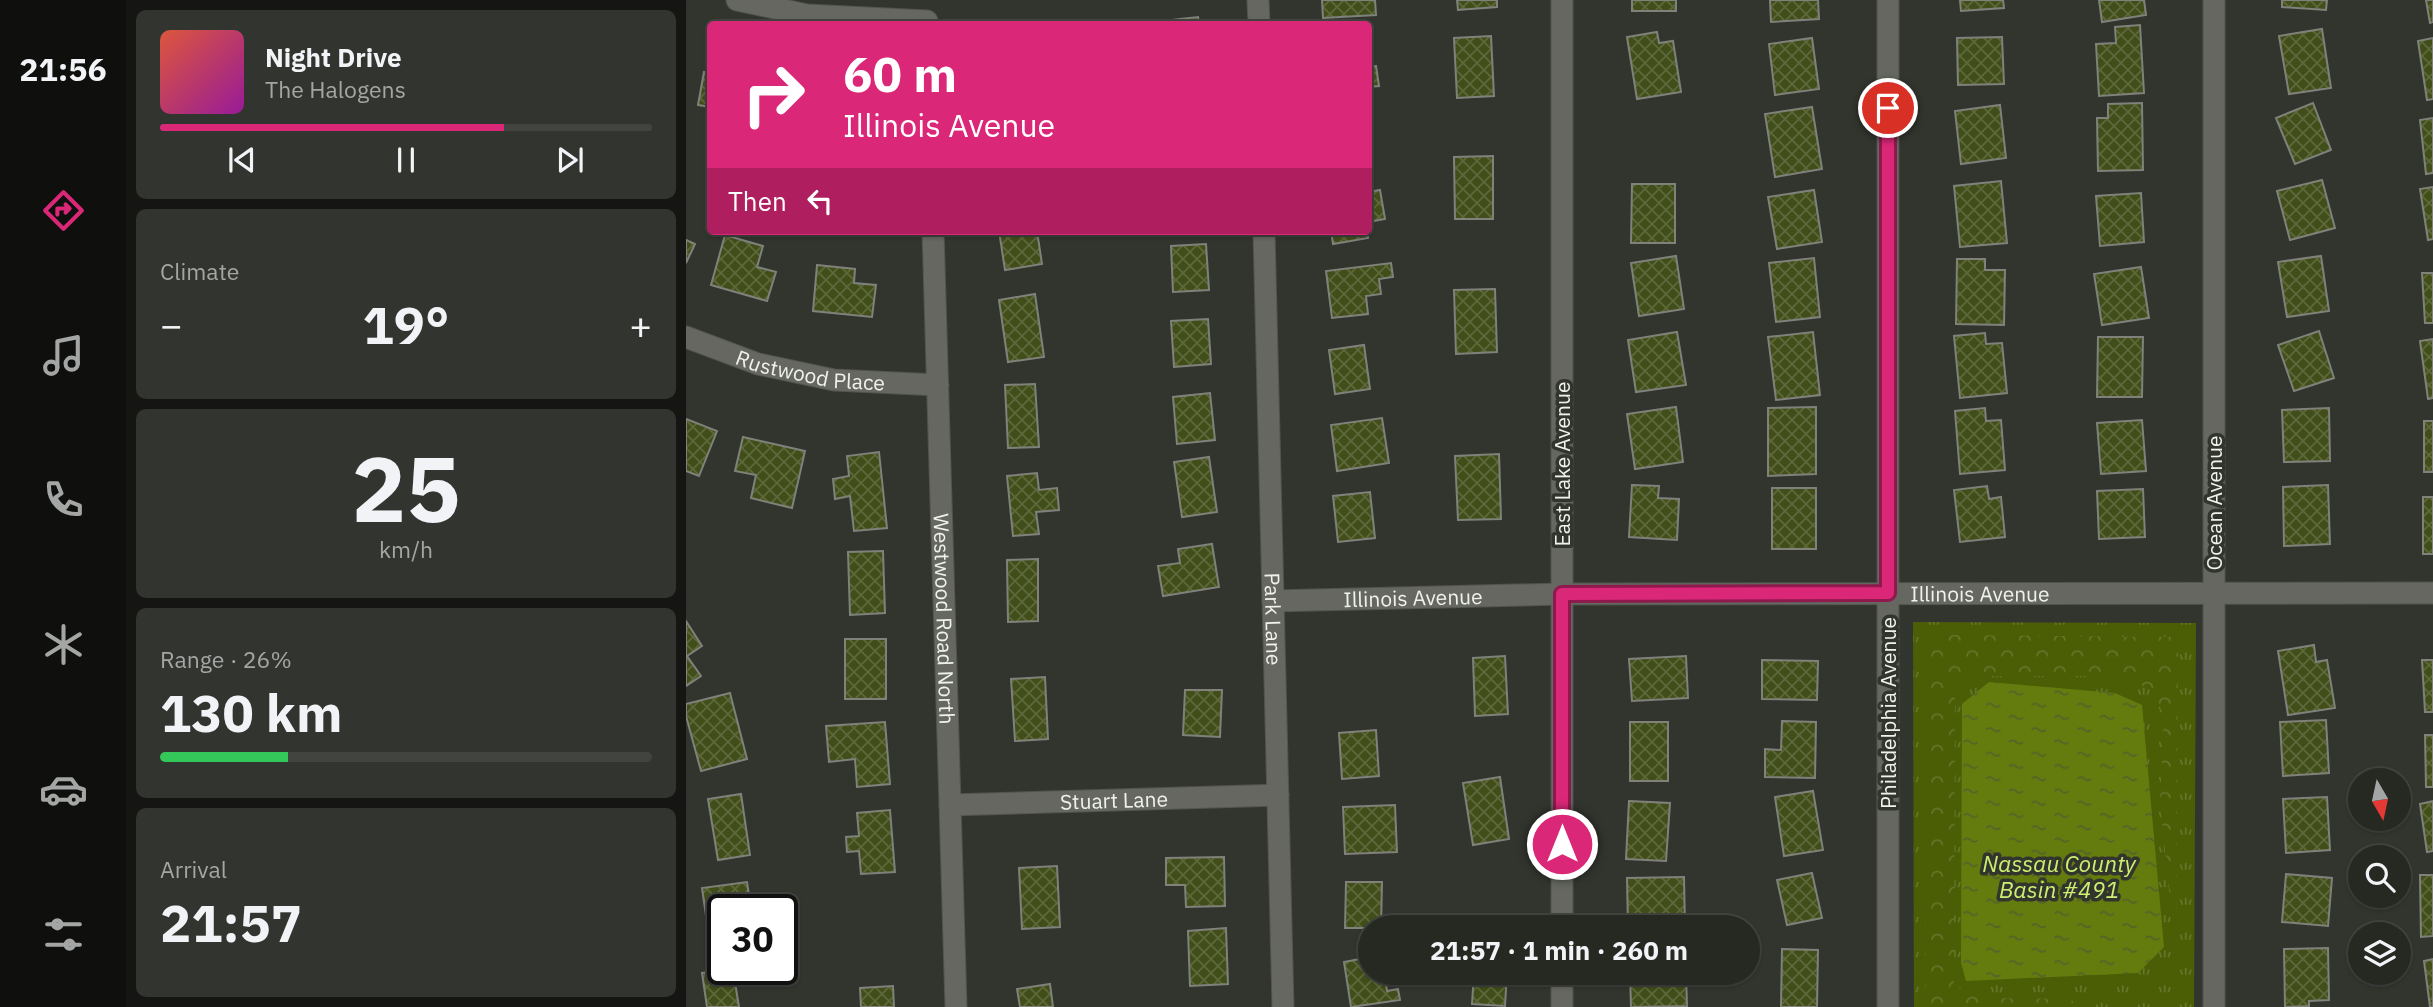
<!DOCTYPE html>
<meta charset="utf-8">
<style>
body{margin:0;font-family:"IBM Plex Sans",sans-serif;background:#32342f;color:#f1f3f6;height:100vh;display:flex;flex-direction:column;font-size:26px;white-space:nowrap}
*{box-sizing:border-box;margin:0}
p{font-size:23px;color:#a4a6a5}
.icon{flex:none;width:38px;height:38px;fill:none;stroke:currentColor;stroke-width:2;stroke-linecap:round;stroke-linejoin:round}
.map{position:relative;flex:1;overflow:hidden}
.panel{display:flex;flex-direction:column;gap:10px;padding:10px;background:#151613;width:560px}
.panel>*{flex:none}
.top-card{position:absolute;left:21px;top:21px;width:665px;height:214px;border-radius:7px;box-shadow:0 2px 5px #0004,0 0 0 2px #424440;background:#db2777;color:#fff;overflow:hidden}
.needle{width:46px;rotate:171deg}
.fabs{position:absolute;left:1662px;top:768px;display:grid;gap:14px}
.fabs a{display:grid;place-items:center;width:63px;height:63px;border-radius:50%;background:#262822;box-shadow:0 2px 5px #0004,0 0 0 2px #424440;font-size:35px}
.speed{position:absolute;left:21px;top:894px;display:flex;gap:14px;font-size:35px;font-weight:700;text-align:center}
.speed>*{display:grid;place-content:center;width:91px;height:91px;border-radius:50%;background:#262822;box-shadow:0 2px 5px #0004,0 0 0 2px #424440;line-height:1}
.speed .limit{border:4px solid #111;border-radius:10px;background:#fff;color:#111}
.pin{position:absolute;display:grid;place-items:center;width:60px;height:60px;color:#fff;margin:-30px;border:4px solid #fff;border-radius:50%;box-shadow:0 2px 7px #0007}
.me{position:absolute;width:77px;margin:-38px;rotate:0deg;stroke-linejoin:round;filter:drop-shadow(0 0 5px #0008)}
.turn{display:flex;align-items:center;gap:24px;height:147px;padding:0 21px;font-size:32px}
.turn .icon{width:91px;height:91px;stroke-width:2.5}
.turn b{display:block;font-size:49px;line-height:60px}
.then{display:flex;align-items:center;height:66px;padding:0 21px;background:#0003;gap:14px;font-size:26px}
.big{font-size:52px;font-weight:700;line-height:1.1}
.panel .widget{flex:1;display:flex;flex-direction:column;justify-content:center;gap:10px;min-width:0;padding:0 24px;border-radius:10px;background:#32342f}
.panel .dial{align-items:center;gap:0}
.dial b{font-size:91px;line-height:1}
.song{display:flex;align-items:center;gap:21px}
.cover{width:84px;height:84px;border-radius:10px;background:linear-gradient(135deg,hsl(10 70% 55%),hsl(300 70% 35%))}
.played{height:7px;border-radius:4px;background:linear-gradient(90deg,#db2777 70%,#424440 70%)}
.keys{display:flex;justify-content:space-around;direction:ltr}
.heat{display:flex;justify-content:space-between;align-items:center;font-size:38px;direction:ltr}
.charge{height:10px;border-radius:5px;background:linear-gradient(90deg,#34c759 26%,#424440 0)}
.trip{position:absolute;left:672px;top:915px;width:402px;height:70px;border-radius:35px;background:#262822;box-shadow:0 2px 5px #0004,0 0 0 2px #424440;font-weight:700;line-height:70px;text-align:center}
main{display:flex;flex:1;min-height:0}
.tabs{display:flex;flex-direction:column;width:126px;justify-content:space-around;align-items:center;background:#0f100e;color:#a4a6a5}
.tabs .icon{width:49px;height:49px}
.tabs .current{color:#db2777}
.tabs b{font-size:32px;color:#f1f3f6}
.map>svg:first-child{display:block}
</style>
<main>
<nav class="tabs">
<b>21:56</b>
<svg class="icon current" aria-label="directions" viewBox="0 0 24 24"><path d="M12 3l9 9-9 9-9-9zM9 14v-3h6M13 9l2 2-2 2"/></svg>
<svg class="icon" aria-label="music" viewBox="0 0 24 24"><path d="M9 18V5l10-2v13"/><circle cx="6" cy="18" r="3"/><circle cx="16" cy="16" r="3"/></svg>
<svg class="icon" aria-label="phone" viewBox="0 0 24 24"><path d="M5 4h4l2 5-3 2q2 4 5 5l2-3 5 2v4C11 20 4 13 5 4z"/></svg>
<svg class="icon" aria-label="climate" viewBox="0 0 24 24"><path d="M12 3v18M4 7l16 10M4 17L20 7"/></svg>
<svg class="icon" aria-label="car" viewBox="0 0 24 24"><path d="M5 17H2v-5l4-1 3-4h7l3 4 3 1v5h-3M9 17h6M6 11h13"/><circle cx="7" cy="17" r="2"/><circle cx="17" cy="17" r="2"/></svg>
<svg class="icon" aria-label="filters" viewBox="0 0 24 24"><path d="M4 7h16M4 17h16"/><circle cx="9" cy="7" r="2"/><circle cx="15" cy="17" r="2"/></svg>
</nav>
<section class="panel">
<div class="widget">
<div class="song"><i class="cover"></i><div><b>Night Drive</b><p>The Halogens</p></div></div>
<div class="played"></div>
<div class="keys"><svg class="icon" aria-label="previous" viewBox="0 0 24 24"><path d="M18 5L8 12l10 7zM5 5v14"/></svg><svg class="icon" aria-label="pause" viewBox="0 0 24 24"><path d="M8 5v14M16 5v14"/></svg><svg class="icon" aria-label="next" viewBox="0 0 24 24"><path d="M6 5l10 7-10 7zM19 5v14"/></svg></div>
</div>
<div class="widget"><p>Climate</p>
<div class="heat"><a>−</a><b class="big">19°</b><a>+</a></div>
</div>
<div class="widget dial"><b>25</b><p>km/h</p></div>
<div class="widget"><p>Range · 26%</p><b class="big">130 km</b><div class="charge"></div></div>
<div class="widget"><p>Arrival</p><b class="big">21:57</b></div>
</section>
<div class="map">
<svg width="1747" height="1007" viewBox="0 0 1747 1007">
<defs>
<pattern id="grass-tufts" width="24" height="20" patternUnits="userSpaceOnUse" patternTransform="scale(1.75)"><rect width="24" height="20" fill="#4b5d05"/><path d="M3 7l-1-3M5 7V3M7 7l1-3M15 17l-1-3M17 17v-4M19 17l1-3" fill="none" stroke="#65752a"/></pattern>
<pattern id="forest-crowns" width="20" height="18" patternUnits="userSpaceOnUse" patternTransform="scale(1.75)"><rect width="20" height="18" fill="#4b5d05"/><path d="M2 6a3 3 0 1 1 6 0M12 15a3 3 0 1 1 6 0" fill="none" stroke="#65752a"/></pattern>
<pattern id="water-ripples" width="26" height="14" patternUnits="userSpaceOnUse" patternTransform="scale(1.75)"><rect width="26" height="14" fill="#647b0d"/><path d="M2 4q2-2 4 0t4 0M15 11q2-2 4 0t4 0" fill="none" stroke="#56622a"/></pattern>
<pattern id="building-cross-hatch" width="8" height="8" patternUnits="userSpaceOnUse" patternTransform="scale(1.75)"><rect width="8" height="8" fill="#414e1a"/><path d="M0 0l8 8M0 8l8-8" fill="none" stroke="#5d683b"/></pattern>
</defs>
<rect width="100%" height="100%" fill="#32352e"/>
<path fill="url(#grass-tufts)" d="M 1227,622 L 1510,623 L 1508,1007 L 1228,1007 Z"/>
<path fill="url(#forest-crowns)" d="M 1268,635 L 1480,637 L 1490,641 L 1492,654 L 1490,957 L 1474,802 L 1478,715 L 1464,688 L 1427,676 L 1292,676 L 1269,688 L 1268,983 C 1292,1007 1353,994 1387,1001 C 1392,1002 1397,1005 1402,1007 L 1241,1007 L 1239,986 L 1241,645 L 1249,637 Z"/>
<path fill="url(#water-ripples)" d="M 1303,682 L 1429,693 L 1456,705 L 1478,947 L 1452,973 L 1280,981 L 1275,963 L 1276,704 Z"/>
<path fill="url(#building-cross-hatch)" stroke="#7f817a" stroke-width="2" d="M 636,0 L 689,0 L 690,15 L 637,18 Z
M 771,0 L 811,0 L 811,7 L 772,10 Z
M 946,0 L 990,0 L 990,11 L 946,11 Z
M 1084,0 L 1132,0 L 1133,19 L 1085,22 Z
M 1274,0 L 1317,0 L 1318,8 L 1275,11 Z
M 1413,0 L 1458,0 L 1460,15 L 1416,22 Z
M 1596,0 L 1641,0 L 1640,10 L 1596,7 Z
M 1740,0 L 1747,0 L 1747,22 L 1744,23 Z
M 512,17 L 513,24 L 477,24 L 477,21 Z
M 1454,25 L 1458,93 L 1413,96 L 1410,44 L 1430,43 L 1429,27 Z
M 1636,29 L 1645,88 L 1603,94 L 1593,36 Z
M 971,32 L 973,43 L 987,41 L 995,92 L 951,99 L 941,37 Z
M 805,36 L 808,96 L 771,98 L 768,38 Z
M 1316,37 L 1318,84 L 1272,85 L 1271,38 Z
M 1126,38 L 1133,89 L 1089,95 L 1083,44 Z
M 1747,38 L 1747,99 L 1741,100 L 1732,41 Z
M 690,66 L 693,86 L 682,87 L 682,67 Z
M 18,72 L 24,73 L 24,107 L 12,105 Z
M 1456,103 L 1457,170 L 1412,171 L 1411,118 L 1422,118 L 1422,104 Z
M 1627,103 L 1645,150 L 1609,164 L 1590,118 Z
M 1314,105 L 1320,158 L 1275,164 L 1269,111 Z
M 1126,107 L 1136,169 L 1089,177 L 1079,114 Z
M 1747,118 L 1747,173 L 1740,174 L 1734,120 Z
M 807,156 L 807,219 L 769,219 L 768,157 Z
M 1636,180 L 1649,228 L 1604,240 L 1591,191 Z
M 1315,181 L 1321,243 L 1274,247 L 1268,186 Z
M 946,184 L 989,184 L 989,243 L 945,243 Z
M 1747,187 L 1747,239 L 1742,240 L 1734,189 Z
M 694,190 L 699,219 L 682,222 L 682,192 Z
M 1128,190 L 1136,242 L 1091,249 L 1082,197 Z
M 1455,193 L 1458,242 L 1414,246 L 1410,196 Z
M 313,231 L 351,231 L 356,264 L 319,270 Z
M 645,231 L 681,231 L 682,238 L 647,244 Z
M 39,235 L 77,246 L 71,267 L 90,272 L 81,301 L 25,285 Z
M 0,240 L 9,244 L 0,263 Z
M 520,244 L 523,290 L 487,292 L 485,246 Z
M 990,256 L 998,309 L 953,316 L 945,263 Z
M 1635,256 L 1643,311 L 1601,317 L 1592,262 Z
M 1128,258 L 1134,317 L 1090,322 L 1083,263 Z
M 1271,259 L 1299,259 L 1299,270 L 1319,270 L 1318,325 L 1270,324 Z
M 705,263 L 707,277 L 693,279 L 695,294 L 680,296 L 682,314 L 646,318 L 640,271 Z
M 131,265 L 169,269 L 168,283 L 190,285 L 186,317 L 127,311 Z
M 1455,267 L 1463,318 L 1416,325 L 1408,274 Z
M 1736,273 L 1747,273 L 1747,323 L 1739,323 Z
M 809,289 L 811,352 L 770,354 L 768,290 Z
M 349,294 L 358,357 L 322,362 L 313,300 Z
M 522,319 L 525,364 L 488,367 L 485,321 Z
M 1633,331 L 1648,378 L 1608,391 L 1592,345 Z
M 991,332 L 1000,385 L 950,392 L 942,340 Z
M 1127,332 L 1134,395 L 1090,400 L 1082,337 Z
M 1299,333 L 1300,344 L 1316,343 L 1321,393 L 1274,398 L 1268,336 Z
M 1412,337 L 1457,337 L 1456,397 L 1411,397 Z
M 1747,339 L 1747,398 L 1742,399 L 1734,341 Z
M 678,345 L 684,389 L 649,394 L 643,350 Z
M 349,384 L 353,447 L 322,448 L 319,385 Z
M 524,393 L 529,440 L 491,444 L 487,397 Z
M 990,407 L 997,462 L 949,469 L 941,414 Z
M 1130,407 L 1130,474 L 1082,476 L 1082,408 Z
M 1299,408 L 1300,421 L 1315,420 L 1319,470 L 1274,474 L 1269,411 Z
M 1643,408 L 1644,461 L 1598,462 L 1596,410 Z
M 696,418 L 703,463 L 651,471 L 645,425 Z
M 0,419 L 31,431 L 13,476 L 0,471 Z
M 1456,420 L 1460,471 L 1415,474 L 1411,423 Z
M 1738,421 L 1747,421 L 1747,472 L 1738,472 Z
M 57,437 L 119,451 L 106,508 L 65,498 L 70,475 L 49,471 Z
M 193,452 L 201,528 L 168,531 L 164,496 L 149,499 L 147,479 L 163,476 L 161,456 Z
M 813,454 L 815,519 L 772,520 L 769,456 Z
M 523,457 L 531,512 L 496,517 L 488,462 Z
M 351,473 L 353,490 L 371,488 L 373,510 L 350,512 L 353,534 L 327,536 L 321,476 Z
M 946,485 L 973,486 L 972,498 L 993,499 L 991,540 L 943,537 Z
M 1642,485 L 1644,544 L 1598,546 L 1597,487 Z
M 1301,486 L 1303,499 L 1315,497 L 1319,537 L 1274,542 L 1268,490 Z
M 1086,488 L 1130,488 L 1130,549 L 1086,549 Z
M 1457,489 L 1459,537 L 1413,539 L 1411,491 Z
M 684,492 L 689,538 L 652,542 L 647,496 Z
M 1737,497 L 1747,497 L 1747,554 L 1737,554 Z
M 526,544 L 533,587 L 477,596 L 472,566 L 494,563 L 492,549 Z
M 197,551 L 199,613 L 164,615 L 162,552 Z
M 352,559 L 352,621 L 322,622 L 321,560 Z
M 0,621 L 16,646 L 1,656 L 15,676 L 0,686 Z
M 159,639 L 200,639 L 200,699 L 159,699 Z
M 1628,645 L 1630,662 L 1641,660 L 1649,708 L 1602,715 L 1592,651 Z
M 819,656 L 822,714 L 789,716 L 787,658 Z
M 1000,656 L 1002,698 L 946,701 L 943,659 Z
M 1076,660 L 1132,661 L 1131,700 L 1076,699 Z
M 1736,660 L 1747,660 L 1747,712 L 1739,712 Z
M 359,677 L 362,739 L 329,741 L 325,679 Z
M 499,690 L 536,690 L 534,737 L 497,735 Z
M 44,693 L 61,759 L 15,771 L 0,716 L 0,704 Z
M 1640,720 L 1643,773 L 1597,776 L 1594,722 Z
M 1096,721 L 1130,722 L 1129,778 L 1079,777 L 1079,749 L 1095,750 Z
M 199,722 L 204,784 L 171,787 L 169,759 L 143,762 L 140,726 Z
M 944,722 L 982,722 L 982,781 L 944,781 Z
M 690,730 L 693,776 L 656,779 L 653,733 Z
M 1739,735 L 1747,735 L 1747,787 L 1740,787 Z
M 814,777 L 823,839 L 787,845 L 777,783 Z
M 1127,791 L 1137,850 L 1098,856 L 1089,797 Z
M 55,794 L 64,855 L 32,860 L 22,799 Z
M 1641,797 L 1644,850 L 1600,853 L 1597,799 Z
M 943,801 L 984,803 L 980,861 L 940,859 Z
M 1747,801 L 1747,851 L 1741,852 L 1734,804 Z
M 709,805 L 711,852 L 659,854 L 657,807 Z
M 204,810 L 209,872 L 175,874 L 173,851 L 161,852 L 160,837 L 173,836 L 171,813 Z
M 538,857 L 539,906 L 500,907 L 499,885 L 480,885 L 480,858 Z
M 371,866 L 374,927 L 336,929 L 333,868 Z
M 1126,873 L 1136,918 L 1101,925 L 1091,880 Z
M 1600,874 L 1646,878 L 1642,926 L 1596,922 Z
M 1734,875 L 1747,875 L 1747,936 L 1735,937 Z
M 998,877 L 999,928 L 942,928 L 941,878 Z
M 61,882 L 64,903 L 49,905 L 50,910 L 37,910 L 37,948 L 25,950 L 16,888 Z
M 660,882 L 696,882 L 695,928 L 659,928 Z
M 540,928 L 542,984 L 504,986 L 502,931 Z
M 1642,948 L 1643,1000 L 1623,1001 L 1623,1006 L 1599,1007 L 1598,949 Z
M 1096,949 L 1132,950 L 1131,1007 L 1095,1007 Z
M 684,957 L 684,973 L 698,973 L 701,991 L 712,989 L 714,1000 L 665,1007 L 658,962 Z
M 1747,959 L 1747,1007 L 1744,1007 L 1738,961 Z
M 47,970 L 53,1007 L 21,1007 L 16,973 Z
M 788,973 L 821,973 L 819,1006 L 786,1004 Z
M 944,973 L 1000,973 L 1001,1006 L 945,1007 Z
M 364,984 L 367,1007 L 334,1007 L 331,989 Z
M 207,986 L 208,1007 L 175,1007 L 174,988 Z"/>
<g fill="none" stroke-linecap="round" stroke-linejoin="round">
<defs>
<g id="street">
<path d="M 51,0 L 121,15 L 241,21"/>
<path d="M 572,0 L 573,24"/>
<path d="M 876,0 L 876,928"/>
<path d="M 1202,0 L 1202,1007"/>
<path d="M 1528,0 L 1528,1007"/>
<path id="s1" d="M 247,231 L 270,1007"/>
<path id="s2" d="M 578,231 L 597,1007"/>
<path id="s3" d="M 0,337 L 72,364 L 148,380 L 252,385"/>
<path id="s4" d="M 587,601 L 876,594 L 1747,593"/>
<path id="s5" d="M 264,805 L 592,795"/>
<path d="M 876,1007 L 876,973"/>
</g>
</defs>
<use href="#street" stroke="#51534e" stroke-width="23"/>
<use href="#street" stroke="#656760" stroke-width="21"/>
</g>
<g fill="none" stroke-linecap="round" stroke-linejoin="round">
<defs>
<path id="route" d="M 876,844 L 876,594 L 1202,593 L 1202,108"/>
</defs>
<use href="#route" stroke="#8e194d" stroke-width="18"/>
<use href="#route" stroke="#db2777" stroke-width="12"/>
</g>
<g text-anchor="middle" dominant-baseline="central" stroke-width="7" stroke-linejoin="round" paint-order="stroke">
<g font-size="21" fill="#eff1ec" stroke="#32352e">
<text stroke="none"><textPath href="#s3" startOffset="130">Rustwood Place</textPath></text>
<text transform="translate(876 464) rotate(-90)">East Lake Avenue</text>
<text transform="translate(1528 503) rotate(-90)">Ocean Avenue</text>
<text stroke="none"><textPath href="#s4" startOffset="707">Illinois Avenue</textPath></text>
<text stroke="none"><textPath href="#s4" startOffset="140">Illinois Avenue</textPath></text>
<text stroke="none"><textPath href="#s1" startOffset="388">Westwood Road North</textPath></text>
<text stroke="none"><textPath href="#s2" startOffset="388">Park Lane</textPath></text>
<text transform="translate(1202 713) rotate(-90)">Philadelphia Avenue</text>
<text stroke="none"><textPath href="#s5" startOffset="164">Stuart Lane</textPath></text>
</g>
<g font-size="23" font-style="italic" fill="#cdef70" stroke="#32352e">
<text x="1373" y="863">Nassau County<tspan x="1373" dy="26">Basin #491</tspan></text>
</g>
</g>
</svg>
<div class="fabs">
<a><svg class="needle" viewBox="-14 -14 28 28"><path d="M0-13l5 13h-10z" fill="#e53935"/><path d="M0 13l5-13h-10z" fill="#a4a6a5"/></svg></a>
<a><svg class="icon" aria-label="search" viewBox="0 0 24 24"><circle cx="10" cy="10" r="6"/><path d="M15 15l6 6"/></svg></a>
<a><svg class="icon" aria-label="layers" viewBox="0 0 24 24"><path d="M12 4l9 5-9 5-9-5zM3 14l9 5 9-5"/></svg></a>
</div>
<div class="speed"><div class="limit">30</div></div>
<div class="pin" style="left:1202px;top:108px;background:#d93025"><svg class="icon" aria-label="arrive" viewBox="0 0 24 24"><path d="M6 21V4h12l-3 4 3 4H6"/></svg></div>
<svg class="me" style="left:876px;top:844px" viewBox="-20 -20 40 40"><circle r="17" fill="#db2777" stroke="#fff" stroke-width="3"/><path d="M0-11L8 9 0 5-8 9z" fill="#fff"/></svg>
<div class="trip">21:57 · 1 min · 260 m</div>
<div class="top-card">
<div class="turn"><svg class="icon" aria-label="right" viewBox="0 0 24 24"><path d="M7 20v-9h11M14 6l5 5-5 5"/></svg><div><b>60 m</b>Illinois Avenue</div></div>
<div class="then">Then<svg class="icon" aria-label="left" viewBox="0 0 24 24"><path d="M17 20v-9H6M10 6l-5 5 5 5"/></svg></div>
</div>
</div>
</main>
